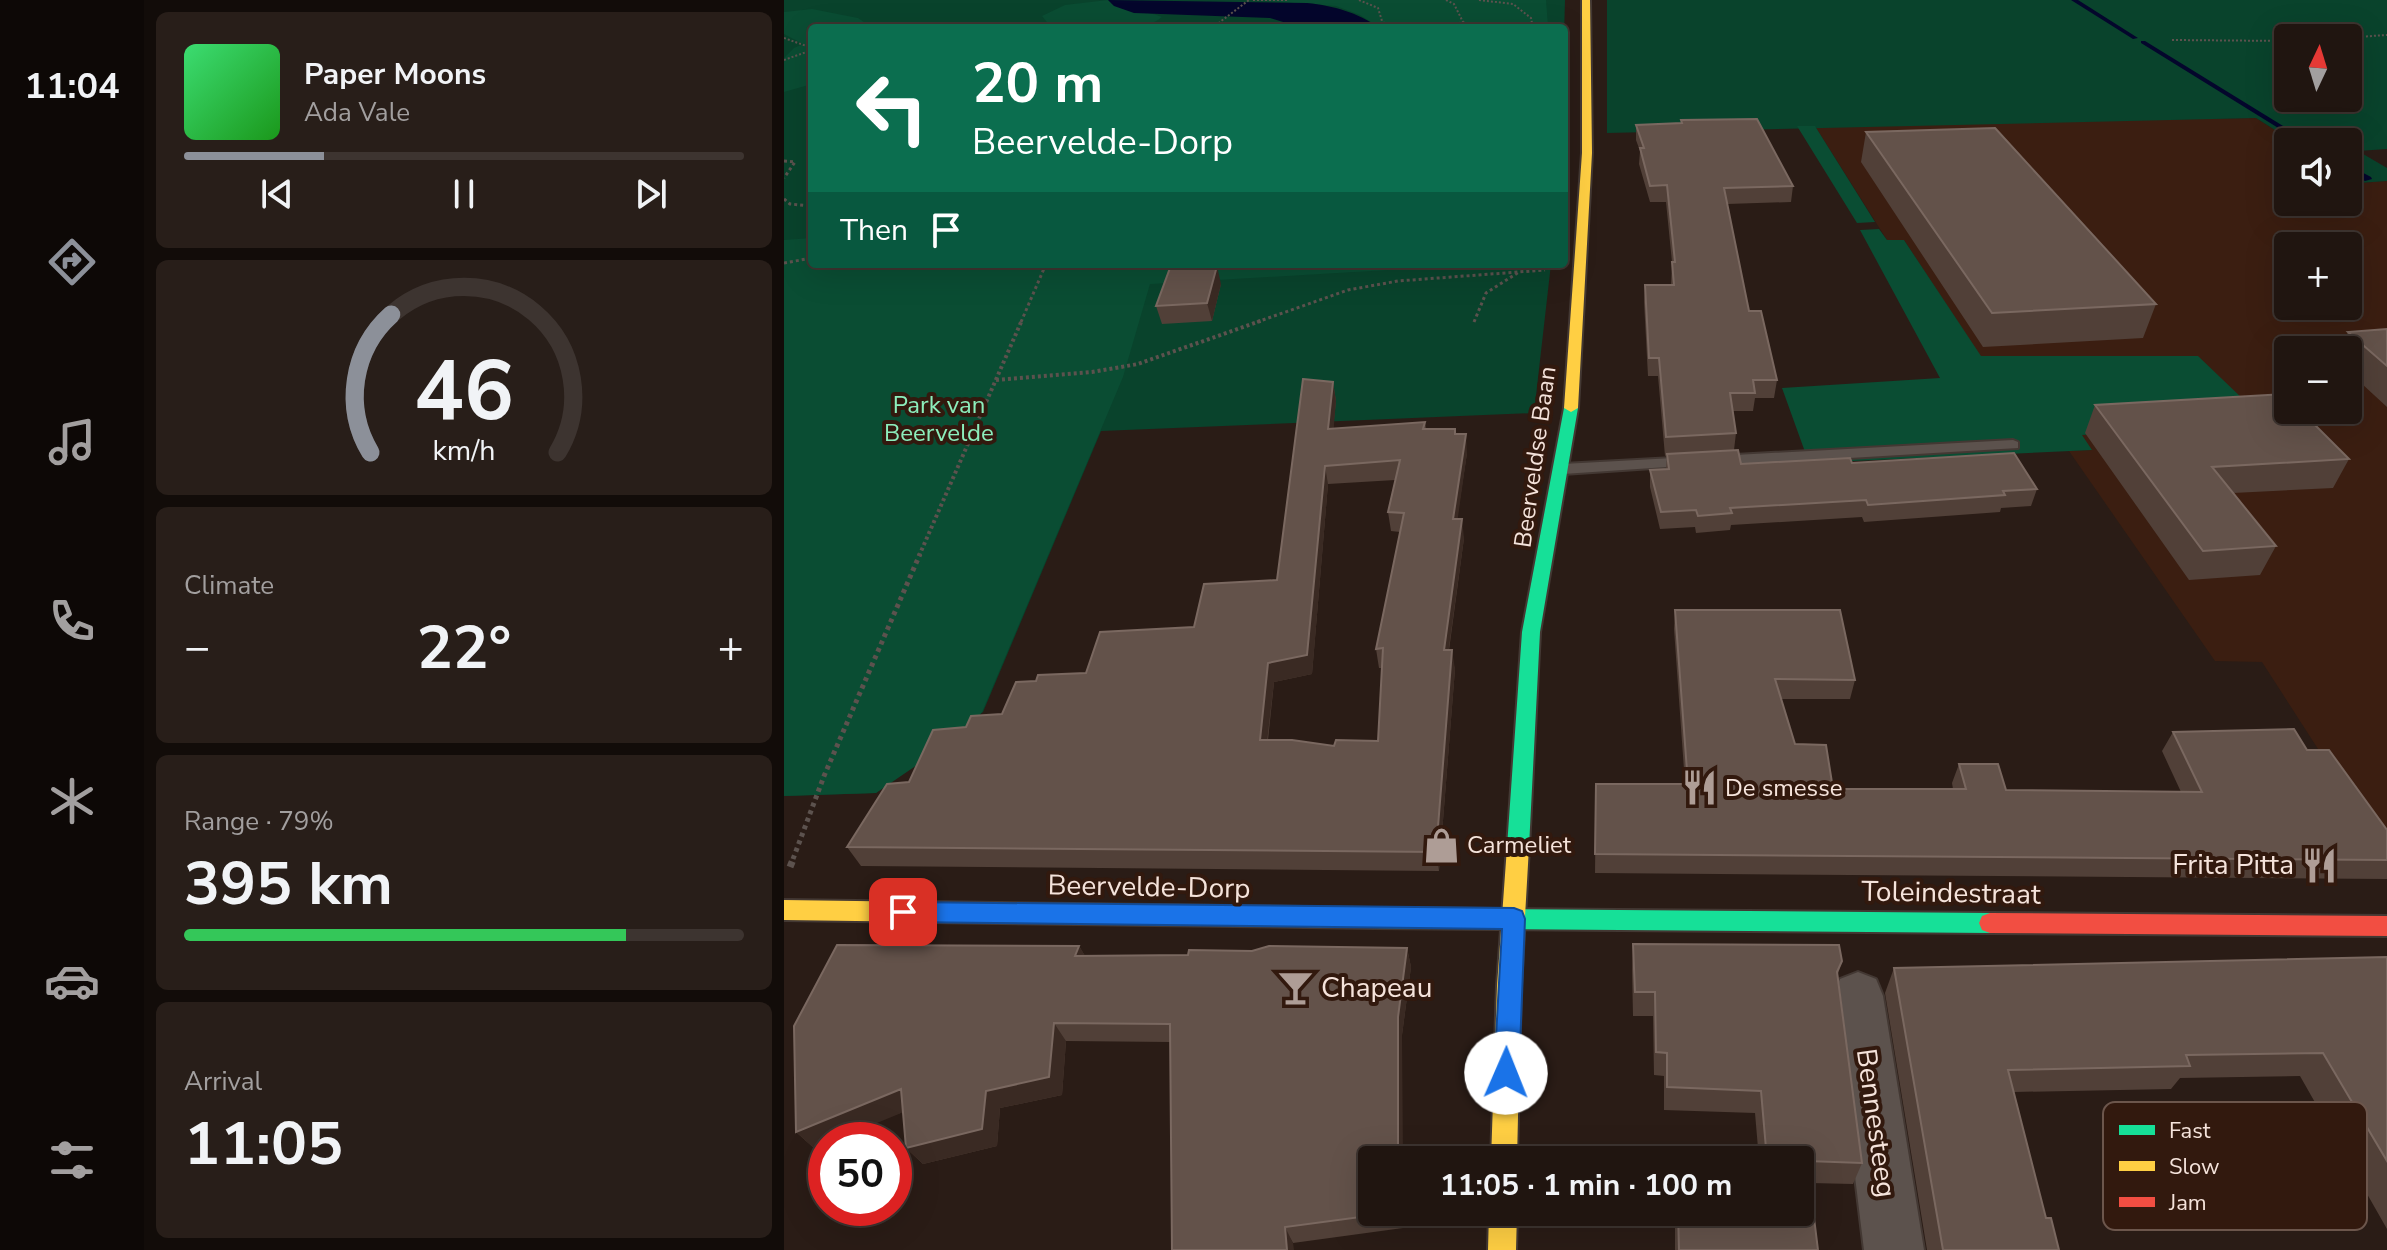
<!DOCTYPE html>
<meta charset="utf-8">
<style>
body{margin:0;font-family:"Nunito Sans",sans-serif;background:#281e19;color:#f1f3f6;height:100vh;display:flex;flex-direction:column;font-size:30px;white-space:nowrap}
*{box-sizing:border-box;margin:0}
p{font-size:26px;color:#a29f9f}
.icon{flex:none;width:44px;height:44px;fill:none;stroke:currentColor;stroke-width:2;stroke-linecap:round;stroke-linejoin:round}
.map{position:relative;flex:1;overflow:hidden}
.sheet{display:flex;flex-direction:column;gap:12px;padding:12px;background:#120c09;width:640px}
.sheet>*{flex:none}
.top-card{position:absolute;left:24px;top:24px;width:760px;height:244px;border-radius:8px;box-shadow:0 8px 32px #0002,0 0 0 2px #3d3430;background:#0b6e4f;color:#fff;overflow:hidden}
.needle{width:52px;rotate:4deg}
.controls{position:absolute;left:1490px;top:24px;display:grid;gap:16px}
.controls a{display:grid;place-items:center;width:88px;height:88px;border-radius:8px;background:#201510;box-shadow:0 8px 32px #0002,0 0 0 2px #3d3430;font-size:40px}
.speed{position:absolute;left:24px;top:1122px;display:flex;gap:16px;font-size:40px;font-weight:700;text-align:center}
.speed>*{display:grid;place-content:center;width:104px;height:104px;border-radius:50%;background:#201510;box-shadow:0 8px 32px #0002,0 0 0 2px #3d3430;line-height:1}
.speed .limit{border:12px solid #d22;background:#fff;color:#111}
.pin{position:absolute;display:grid;place-items:center;width:68px;height:68px;color:#fff;margin:-34px;border-radius:16px;box-shadow:0 4px 12px #0006}
.me{position:absolute;width:88px;margin:-44px;rotate:1deg;stroke-linejoin:round;filter:drop-shadow(0 0 6px #0008)}
.turn{display:flex;align-items:center;gap:28px;height:168px;padding:0 32px;font-size:36px}
.turn .icon{width:104px;height:104px;stroke-width:2.5}
.turn b{display:block;font-size:56px;line-height:68px}
.then{display:flex;align-items:center;height:76px;padding:0 32px;background:#0003;gap:16px;font-size:30px}
.big{font-size:60px;font-weight:700;line-height:1.1}
.sheet .card{flex:1;display:flex;flex-direction:column;justify-content:center;gap:12px;min-width:0;padding:0 28px;border-radius:12px;background:#281e19}
.sheet .dial{align-items:center;gap:0}
.dial svg{height:208px;overflow:visible;fill:none;stroke:#3d3430;stroke-width:7;stroke-linecap:round;text-anchor:middle}
.dial text{fill:#f1f3f6;stroke:none}
.song{display:flex;align-items:center;gap:24px}
.cover{width:96px;height:96px;border-radius:12px;background:linear-gradient(135deg,hsl(140 70% 55%),hsl(120 70% 35%))}
.played{height:8px;border-radius:4px;background:linear-gradient(90deg,#8c9099 25%,#3d3430 25%)}
.keys{display:flex;justify-content:space-around;direction:ltr}
.heat{display:flex;justify-content:space-between;align-items:center;font-size:44px;direction:ltr}
.charge{height:12px;border-radius:6px;background:linear-gradient(90deg,#34c759 79%,#3d3430 0)}
.trip{position:absolute;left:574px;top:1146px;width:456px;height:80px;border-radius:8px;background:#201510;box-shadow:0 8px 32px #0002,0 0 0 2px #3d3430;font-weight:700;line-height:80px;text-align:center}
main{display:flex;flex:1;min-height:0}
.tabs{display:flex;flex-direction:column;width:144px;justify-content:space-around;align-items:center;background:#0d0806;color:#a29f9f}
.tabs .icon{width:56px;height:56px}
.tabs .selected{color:#8c9099}
.tabs b{font-size:36px;color:#f1f3f6}
.map>svg:first-child{display:block}
</style>
<main>
<nav class="tabs">
<b>11:04</b>
<svg class="icon selected" aria-label="directions" viewBox="0 0 24 24"><path d="M12 3l9 9-9 9-9-9zM9 14v-3h6M13 9l2 2-2 2"/></svg>
<svg class="icon" aria-label="music" viewBox="0 0 24 24"><path d="M9 18V5l10-2v13"/><circle cx="6" cy="18" r="3"/><circle cx="16" cy="16" r="3"/></svg>
<svg class="icon" aria-label="phone" viewBox="0 0 24 24"><path d="M5 4h4l2 5-3 2q2 4 5 5l2-3 5 2v4C11 20 4 13 5 4z"/></svg>
<svg class="icon" aria-label="climate" viewBox="0 0 24 24"><path d="M12 3v18M4 7l16 10M4 17L20 7"/></svg>
<svg class="icon" aria-label="car" viewBox="0 0 24 24"><path d="M5 17H2v-5l4-1 3-4h7l3 4 3 1v5h-3M9 17h6M6 11h13"/><circle cx="7" cy="17" r="2"/><circle cx="17" cy="17" r="2"/></svg>
<svg class="icon" aria-label="filters" viewBox="0 0 24 24"><path d="M4 7h16M4 17h16"/><circle cx="9" cy="7" r="2"/><circle cx="15" cy="17" r="2"/></svg>
</nav>
<section class="sheet">
<div class="card">
<div class="song"><i class="cover"></i><div><b>Paper Moons</b><p>Ada Vale</p></div></div>
<div class="played"></div>
<div class="keys"><svg class="icon" aria-label="previous" viewBox="0 0 24 24"><path d="M18 5L8 12l10 7zM5 5v14"/></svg><svg class="icon" aria-label="pause" viewBox="0 0 24 24"><path d="M8 5v14M16 5v14"/></svg><svg class="icon" aria-label="next" viewBox="0 0 24 24"><path d="M6 5l10 7-10 7zM19 5v14"/></svg></div>
</div>
<div class="card dial"><svg viewBox="0 0 100 80">
<path d="M14 69A42 42 0 1 1 86 69"/>
<path d="M14 69A42 42 0 0 1 22 16" stroke="#8c9099"/>
<text x="50" y="56" font-size="32" font-weight="700">46</text>
<text x="50" y="72" font-size="11">km/h</text>
</svg></div>
<div class="card"><p>Climate</p>
<div class="heat"><a>−</a><b class="big">22°</b><a>+</a></div>
</div>
<div class="card"><p>Range · 79%</p><b class="big">395 km</b><div class="charge"></div></div>
<div class="card"><p>Arrival</p><b class="big">11:05</b></div>
</section>
<div class="map">
<svg width="1603" height="1250" viewBox="0 0 1603 1250">
<rect width="100%" height="100%" fill="#2a1c16"/>
<path fill="#3b1e11" fill-rule="evenodd" d="M 1472,118 L 1510,142 L 1504,142 L 1504,202 L 1564,202 L 1564,176 L 1575,183 L 1603,181 L 1603,856 L 1478,662 L 1431,661 L 1285,451 L 1307,450 L 1297,435 L 1482,423 L 1413,356 L 1196,356 L 1120,240 L 1103,240 L 1031,126 ZM 1504,246 L 1564,246 L 1564,306 L 1504,306 ZM 1504,350 L 1564,350 L 1564,410 L 1504,410 Z"/>
<path fill="#09432c" fill-rule="evenodd" d="M 0,0 L 781,0 L 780,36 L 780,28 L 28,28 L 28,264 L 767,264 L 750,413 L 317,431 L 199,712 L 92,793 L 0,796 Z
M 823,0 L 1603,0 L 1603,149 L 1574,151 L 1603,168 L 1603,181 L 1575,183 L 1564,176 L 1564,142 L 1510,142 L 1472,118 L 823,133 ZM 1504,38 L 1564,38 L 1564,98 L 1504,98 Z"/>
<path fill="#0a4d33" d="M 324,0 C 340,15 360,9 378,17 C 356,37 295,27 266,26 L 258,16 L 281,5 Z
M 467,0 L 762,0 L 764,26 L 596,28 L 576,15 L 552,6 Z
M 28,9 L 74,18 L 83,24 L 80,28 L 28,28 L 28,84 L 0,92 L 0,58 L 10,48 L 19,44 L 0,34 L 0,12 Z
M 1013,126 L 1031,126 L 1091,222 L 1073,223 Z
M 1095,229 L 1103,240 L 1120,240 L 1197,356 L 1414,356 L 1484,423 L 1298,435 L 1308,450 L 1025,463 L 998,388 L 1156,378 L 1076,230 Z
M 28,238 L 28,264 L 706,264 L 366,284 L 339,377 L 198,712 L 180,733 L 92,793 L 0,796 L 0,240 Z"/>
<path fill="#04062c" d="M 324,0 L 523,3 C 551,6 572,12 596,28 L 519,28 L 486,18 L 350,13 L 330,6 Z"/>
<g fill="none" stroke-linecap="round" stroke-linejoin="round">
<path fill="#04062c" fill-rule="evenodd" d="M 1287,0 L 1294,0 L 1354,38 L 1349,39 Z
M 1357,41 L 1361,41 L 1525,142 L 1517,142 L 1357,43 Z
M 1564,165 L 1587,177 L 1588,179 L 1581,181 L 1564,170 Z"/>
<defs>
<path id="lane" d="M 1229,440 L 1234,442 L 1234,448 L 933,466 L 925,461 L 933,456 Z
M 908,457 L 913,459 L 913,465 L 779,474 L 771,469 L 779,464 Z"/>
<path id="street" d="M 1074,972 L 1092,979 L 1099,996 L 1140,1250 L 1080,1250 L 1049,996 L 1056,979 Z"/>
<path id="fast" d="M 787,404 L 794,408 L 756,632 L 745,847 L 742,853 L 734,856 L 726,853 L 723,847 L 738,632 L 780,408 Z
M 590,908 L 1206,913 L 1214,916 L 1217,923 L 1214,930 L 1206,933 L 590,928 L 582,925 L 579,918 L 582,911 Z"/>
<path id="slow" d="M 798,0 L 806,0 L 808,153 L 794,408 L 787,412 L 780,408 L 798,153 Z
M 734,838 L 742,841 L 745,847 L 737,986 L 733,1160 L 707,1160 L 713,986 L 723,847 L 726,841 Z
M 0,900 L 590,908 L 598,911 L 601,918 L 598,925 L 590,928 L 0,920 Z
M 705,1212 L 733,1212 L 732,1250 L 704,1250 Z"/>
<path id="jam" d="M 1206,913 L 1603,916 L 1603,936 L 1206,933 L 1198,930 L 1195,923 L 1198,916 Z"/>
</defs>
<use href="#lane" stroke="#433833" stroke-width="4"/>
<use href="#street" stroke="#433833" stroke-width="4"/>
<use href="#fast" stroke="#433833" stroke-width="4"/>
<use href="#slow" stroke="#433833" stroke-width="4"/>
<use href="#jam" stroke="#433833" stroke-width="4"/>
<path stroke="#5c524e" stroke-width="2" stroke-dasharray="2 2" stroke-linecap="butt" d="M 469,0 L 504,0
M 575,0 L 594,8 L 598,21 L 606,28
M 662,0 L 670,4 L 679,22
M 695,0 L 729,4 L 747,18 L 749,28
M 428,28 L 465,0
M 655,28 L 679,22 L 693,28
M 0,38 L 28,48
M 1558,38 L 1603,35
M 1388,40 L 1504,41
M 0,60 L 28,50"/>
<path stroke="#5c524e" stroke-width="3" stroke-dasharray="3 3" stroke-linecap="butt" d="M 0,161 L 11,162 L 0,178
M 0,199 L 6,204 L 28,206
M 0,263 L 28,258
M 237,322 L 262,264
M 473,322 L 564,290 L 614,281 L 761,270
M 690,322 L 702,293 L 735,272"/>
<path stroke="#5c524e" stroke-width="4" stroke-dasharray="3 3" stroke-linecap="butt" d="M 212,380 L 308,372 L 354,364 L 479,320
M 135,556 L 238,320"/>
<path stroke="#5c524e" stroke-width="5" stroke-dasharray="4 4" stroke-linecap="butt" d="M 9,859 L 40,776 L 136,554"/>
<path stroke="#5c524e" stroke-width="7" stroke-dasharray="6 6" stroke-linecap="butt" d="M 6,867 L 10,857"/>
<use href="#lane" fill="#5c524d" fill-rule="evenodd"/>
<use href="#street" fill="#5c524d" fill-rule="evenodd"/>
<use href="#fast" fill="#16e098" fill-rule="evenodd"/>
<use href="#slow" fill="#ffcf43" fill-rule="evenodd"/>
<use href="#jam" fill="#f24e42" fill-rule="evenodd"/>
</g>
<path fill="#514038" fill-rule="evenodd" d="M 897,120 L 1009,186 L 1007,202 L 943,204 L 965,311 L 993,380 L 990,398 L 971,398 L 969,411 L 949,411 L 952,433 L 950,450 L 957,464 L 1068,463 L 1253,489 L 1247,506 L 1217,508 L 1216,512 L 1080,522 L 1078,517 L 947,525 L 946,530 L 912,533 L 911,527 L 876,529 L 866,487 L 866,470 L 882,469 L 883,455 L 881,456 L 874,376 L 864,376 L 860,302 L 861,285 L 887,285 L 888,262 L 882,202 L 866,202 L 855,164 L 856,151 L 852,140 L 852,125 L 897,123 Z
M 1082,132 L 1372,304 L 1359,338 L 1199,347 L 1077,162 Z
M 437,284 L 428,321 L 378,324 L 372,306 Z
M 1603,329 L 1603,407 L 1564,371 L 1564,350 L 1554,350 L 1564,332 Z
M 549,382 L 552,401 L 549,429 L 641,422 L 642,429 L 672,434 L 683,453 L 673,519 L 680,538 L 665,650 L 671,669 L 655,871 L 77,866 L 63,847 L 125,782 L 182,727 L 218,714 L 252,681 L 302,673 L 410,627 L 493,580 ZM 611,480 L 604,512 L 607,531 L 616,532 L 592,649 L 595,668 L 598,668 L 594,741 L 550,746 L 484,740 L 490,682 L 528,674 L 544,484 Z
M 1311,405 L 1565,459 L 1549,488 L 1449,493 L 1492,546 L 1476,575 L 1405,580 L 1301,433 Z
M 891,610 L 1071,680 L 1066,699 L 997,699 L 1011,744 L 1049,789 L 1169,789 L 1168,783 L 1175,764 L 1222,790 L 1397,792 L 1378,751 L 1389,732 L 1523,750 L 1603,830 L 1603,879 L 811,873 L 812,784 L 901,784 L 890,629 Z
M 849,944 L 1058,961 L 1054,974 L 1078,1163 L 1069,1184 L 1026,1183 L 1034,1250 L 891,1250 L 891,1226 L 893,1212 L 1016,1212 L 1016,1160 L 975,1160 L 971,1113 L 880,1110 L 880,1076 L 870,1075 L 869,1016 L 849,1016 L 848,969 Z
M 295,946 L 301,956 L 404,955 L 468,951 L 623,948 L 627,967 L 618,1035 L 588,1212 L 619,1212 L 619,1228 L 509,1243 L 386,1042 L 282,1041 L 278,1095 L 216,1108 L 213,1146 L 139,1164 L 122,1148 L 119,1112 L 42,1140 L 42,1144 L 31,1149 L 12,1132 Z
M 1603,957 L 1603,1229 L 1516,1076 L 1396,1078 L 1387,1089 L 1230,1092 L 1262,1218 L 1275,1250 L 1143,1250 L 1101,993 L 1110,968 Z"/>
<path fill="#3a2a23" d="M 433,266 L 437,284 L 428,321 L 423,303 Z
M 549,382 L 552,401 L 548,448 L 544,429 Z
M 682,434 L 683,453 L 671,538 L 669,519 Z
M 541,466 L 544,484 L 528,674 L 490,682 L 481,759 L 476,740 L 484,663 Z
M 678,519 L 680,538 L 662,669 L 660,650 Z
M 668,650 L 671,669 L 655,871 L 652,852 Z
M 295,946 L 306,964 L 291,956 Z
M 623,948 L 627,967 L 618,1035 L 619,1160 L 614,1160 L 614,1017 Z
M 270,1023 L 282,1041 L 278,1095 L 216,1108 L 213,1146 L 139,1164 L 122,1148 L 202,1091 Z
M 117,1089 L 134,1106 L 52,1140 L 42,1140 L 42,1144 L 31,1149 L 12,1132 Z
M 614,1212 L 619,1212 L 619,1228 Z
M 501,1227 L 509,1243 L 510,1250 L 503,1250 Z"/>
<path fill="#63524a" stroke="#7a6860" stroke-width="2" fill-rule="evenodd" d="M 973,119 L 1009,186 L 940,188 L 965,311 L 977,311 L 993,380 L 969,380 L 971,393 L 946,393 L 952,433 L 882,437 L 875,358 L 865,358 L 861,285 L 890,285 L 888,262 L 891,262 L 883,185 L 866,186 L 856,148 L 860,148 L 852,125 L 898,123 L 897,120 Z
M 1211,128 L 1372,304 L 1208,313 L 1082,132 Z
M 433,266 L 423,303 L 372,306 L 386,268 Z
M 1603,329 L 1603,366 L 1564,332 Z
M 519,379 L 549,382 L 544,429 L 641,422 L 639,429 L 671,429 L 671,434 L 682,434 L 669,519 L 678,519 L 660,650 L 668,650 L 652,852 L 63,847 L 103,784 L 125,782 L 149,730 L 182,727 L 187,716 L 218,714 L 232,682 L 252,681 L 254,675 L 302,673 L 316,632 L 410,627 L 420,584 L 493,580 ZM 616,460 L 604,512 L 620,513 L 592,649 L 599,648 L 594,741 L 552,740 L 550,746 L 508,740 L 476,740 L 484,663 L 523,655 L 541,466 Z
M 1501,394 L 1504,398 L 1504,410 L 1516,410 L 1565,459 L 1428,467 L 1492,546 L 1419,551 L 1311,405 Z
M 954,450 L 957,464 L 1066,458 L 1068,463 L 1230,453 L 1253,489 L 1219,491 L 1221,495 L 1084,505 L 1082,500 L 946,508 L 948,513 L 914,516 L 912,510 L 877,512 L 866,470 L 885,469 L 883,454 Z
M 891,610 L 1056,610 L 1071,680 L 991,679 L 1011,744 L 1042,745 L 1049,789 L 1182,789 L 1175,764 L 1214,764 L 1222,790 L 1418,792 L 1389,732 L 1510,729 L 1523,750 L 1545,750 L 1603,830 L 1603,860 L 811,854 L 812,784 L 904,784 Z
M 849,944 L 1055,945 L 1058,961 L 1053,972 L 1078,1163 L 1023,1161 L 1034,1250 L 895,1250 L 894,1212 L 1016,1212 L 1016,1160 L 983,1160 L 977,1091 L 883,1087 L 883,1053 L 872,1052 L 871,992 L 851,992 Z
M 53,945 L 295,946 L 291,956 L 404,955 L 405,950 L 468,951 L 485,946 L 623,948 L 614,1017 L 614,1160 L 588,1160 L 588,1212 L 614,1212 L 501,1227 L 503,1250 L 388,1250 L 386,1024 L 270,1023 L 265,1077 L 202,1091 L 198,1129 L 122,1148 L 117,1089 L 12,1132 L 10,1026 Z
M 1603,957 L 1603,1161 L 1539,1053 L 1402,1055 L 1406,1066 L 1224,1070 L 1262,1218 L 1267,1218 L 1275,1250 L 1159,1250 L 1110,968 Z"/>
<path fill="#1a73e8" stroke="#114b97" stroke-width="2" d="M 119,902 L 730,908 L 738,911 L 741,919 L 735,1073 L 731,1082 L 722,1086 L 713,1082 L 710,1073 L 718,929 L 119,922 L 110,919 L 107,912 L 110,905 Z"/>
<defs>
<symbol id="restaurant-bare" viewBox="-9 -9 18 18"><path d="M-5-6h1v4h1v-4h1v4h1v-4h1v5L-1.5 .5V6h-2V.5L-5-1ZM5-6V6H3V1.5H1.5Q1.5-4 5-6Z" fill="#ae9d96" stroke="#32190e" stroke-width="2.5" paint-order="stroke"/></symbol>
<symbol id="shop-bare" viewBox="-9 -9 18 18"><path d="M-5-2.5h2.3a2.7 3.5 0 0 1 5.4 0H5L5.5 6h-11ZM-1.5-2.5h3a1.5 2.3 0 0 0-3 0Z" fill="#ae9d96" stroke="#32190e" stroke-width="2.5" paint-order="stroke"/></symbol>
<symbol id="bar-bare" viewBox="-9 -9 18 18"><path d="M-6-5H6L.8 .8V4.5H3.5V6h-7V4.5H-.8V.8Z" fill="#ae9d96" stroke="#32190e" stroke-width="2.5" paint-order="stroke"/></symbol>
</defs>
<g fill-rule="evenodd">
<use href="#restaurant-bare" x="890" y="762" width="51" height="51"/>
<use href="#shop-bare" x="632" y="820" width="51" height="51"/>
<use href="#restaurant-bare" x="1510" y="840" width="51" height="51"/>
<use href="#bar-bare" x="486" y="962" width="51" height="51"/>
</g>
<g text-anchor="middle" dominant-baseline="central" stroke-width="8" stroke-linejoin="round" paint-order="stroke">
<g font-size="24" fill="#8ceebc" stroke="#32190e">
<text x="155" y="405">Park van<tspan x="155" dy="28">Beervelde</tspan></text>
</g>
<g font-size="24" fill="#f5e3db" stroke="#32190e">
<text transform="translate(751 457) rotate(-82)">Beerveldse Baan</text>
</g>
<g font-size="24" fill="#f5e3db" stroke="#32190e" text-anchor="start">
<text x="941" y="788">De smesse</text>
<text x="683" y="845">Carmeliet</text>
</g>
<g font-size="28" fill="#f5e3db" stroke="#32190e" text-anchor="end">
<text x="1510" y="865">Frita Pitta</text>
<text x="537" y="988" text-anchor="start">Chapeau</text>
</g>
<g font-size="28" fill="#f5e3db" stroke="#32190e">
<text transform="translate(365 887) rotate(1)">Beervelde-Dorp</text>
<text transform="translate(1167 893) rotate(1)">Toleindestraat</text>
<text transform="translate(1092 1123) rotate(82)">Bennesteeg</text>
</g>
</g>
<rect x="1319" y="1102" width="264" height="128" rx="12" fill="#32190e" stroke="#6c564c" stroke-width="2"/>
<rect x="1335" y="1125" width="36" height="10" fill="#16e098"/>
<rect x="1335" y="1161" width="36" height="10" fill="#ffcf43"/>
<rect x="1335" y="1197" width="36" height="10" fill="#f24e42"/>
<g font-size="22" fill="#f5e3db">
<text x="1385" y="1138">Fast</text>
<text x="1385" y="1174">Slow</text>
<text x="1385" y="1210">Jam</text>
</g>
</svg>
<div class="controls">
<a><svg class="needle" viewBox="-14 -14 28 28"><path d="M0-13l5 13h-10z" fill="#e53935"/><path d="M0 13l5-13h-10z" fill="#a29f9f"/></svg></a>
<a><svg class="icon" aria-label="sound" viewBox="0 0 24 24"><path d="M4 9h4l5-4v14l-5-4H4zM17 9q2 3 0 6"/></svg></a>
<a>+</a>
<a>−</a>
</div>
<div class="speed"><div class="limit">50</div></div>
<div class="pin" style="left:119px;top:912px;background:#d93025"><svg class="icon" aria-label="arrive" viewBox="0 0 24 24"><path d="M6 21V4h12l-3 4 3 4H6"/></svg></div>
<svg class="me" style="left:722px;top:1073px" viewBox="-20 -20 40 40"><circle r="19" fill="#fff"/><path d="M0-13L10 11 0 6-10 11z" fill="#1a73e8"/></svg>
<div class="trip">11:05 · 1 min · 100 m</div>
<div class="top-card">
<div class="turn"><svg class="icon" aria-label="left" viewBox="0 0 24 24"><path d="M17 20v-9H6M10 6l-5 5 5 5"/></svg><div><b>20 m</b>Beervelde-Dorp</div></div>
<div class="then">Then<svg class="icon" aria-label="arrive" viewBox="0 0 24 24"><path d="M6 21V4h12l-3 4 3 4H6"/></svg></div>
</div>
</div>
</main>
